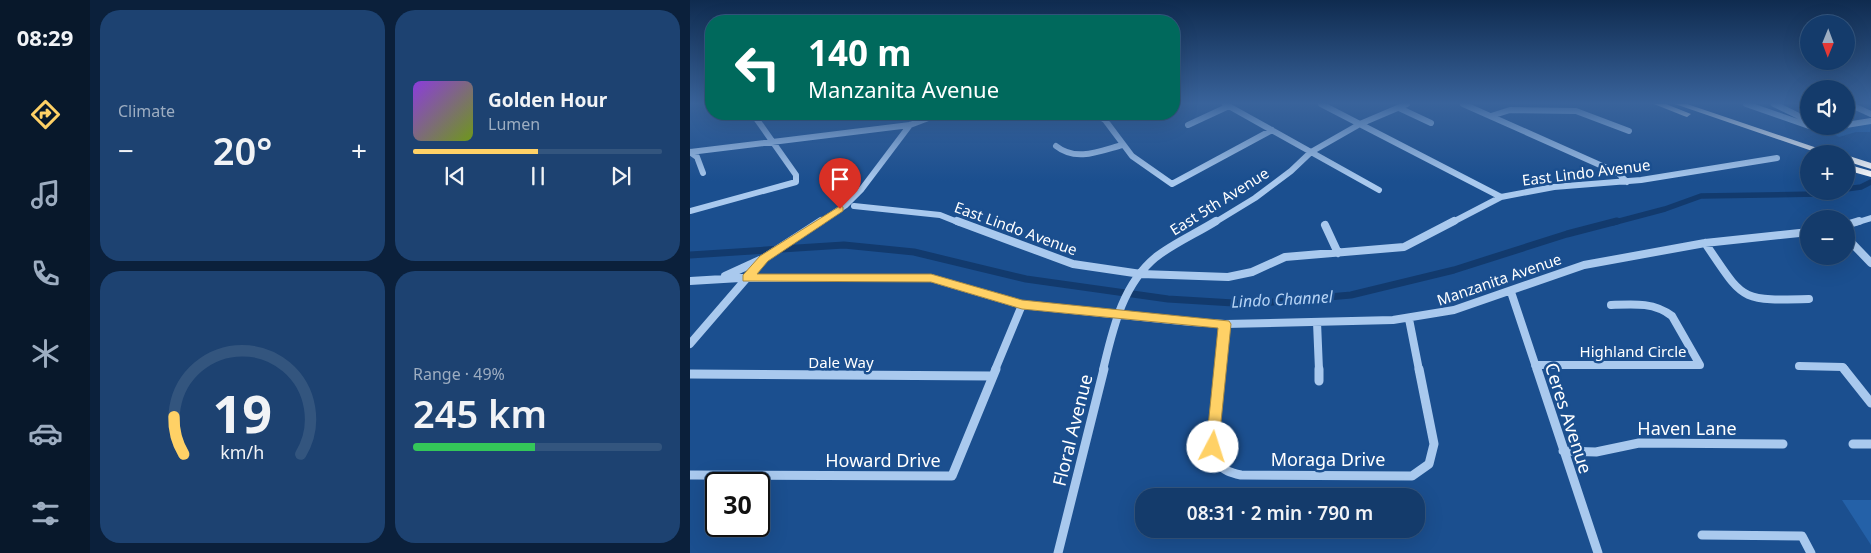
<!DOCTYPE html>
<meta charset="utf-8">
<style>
body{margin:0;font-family:"Noto Sans",sans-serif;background:#1d4271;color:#f1f3f6;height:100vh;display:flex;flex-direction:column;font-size:19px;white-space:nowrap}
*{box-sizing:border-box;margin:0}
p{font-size:16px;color:#9dadc1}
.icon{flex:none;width:28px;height:28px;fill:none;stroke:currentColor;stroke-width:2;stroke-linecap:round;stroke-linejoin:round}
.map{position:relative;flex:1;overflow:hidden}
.side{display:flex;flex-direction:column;gap:10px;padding:10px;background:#0b203b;width:600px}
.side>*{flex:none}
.top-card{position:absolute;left:15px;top:15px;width:475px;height:105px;border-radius:20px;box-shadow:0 5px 20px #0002,0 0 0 1px #33557e;background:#00695c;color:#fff;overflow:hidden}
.needle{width:32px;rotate:181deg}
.controls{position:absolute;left:1110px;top:15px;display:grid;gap:10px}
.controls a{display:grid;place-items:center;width:55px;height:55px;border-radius:50%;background:#143b6b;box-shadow:0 5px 20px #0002,0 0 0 1px #33557e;font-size:25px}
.speed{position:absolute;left:15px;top:472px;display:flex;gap:10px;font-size:25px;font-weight:700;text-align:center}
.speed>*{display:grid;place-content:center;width:65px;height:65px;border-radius:50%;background:#143b6b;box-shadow:0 5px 20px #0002,0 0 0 1px #33557e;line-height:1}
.speed .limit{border:2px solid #111;border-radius:8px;background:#fff;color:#111}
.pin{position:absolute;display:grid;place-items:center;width:42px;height:42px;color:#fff;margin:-51px -21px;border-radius:50% 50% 50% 0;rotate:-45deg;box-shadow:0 0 5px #0007}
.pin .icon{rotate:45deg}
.me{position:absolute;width:55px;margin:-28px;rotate:5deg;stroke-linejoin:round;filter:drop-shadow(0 0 4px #0008)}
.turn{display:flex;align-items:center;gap:18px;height:105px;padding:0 20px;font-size:22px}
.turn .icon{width:65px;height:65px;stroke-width:2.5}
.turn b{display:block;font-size:35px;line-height:42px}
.big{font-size:38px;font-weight:600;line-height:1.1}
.side .tile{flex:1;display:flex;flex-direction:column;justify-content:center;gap:8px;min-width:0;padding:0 18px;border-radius:20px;background:#1d4271}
.side .dial{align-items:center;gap:0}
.dial svg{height:130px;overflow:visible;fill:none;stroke:#33557e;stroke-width:7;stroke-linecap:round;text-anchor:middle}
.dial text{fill:#f1f3f6;stroke:none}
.song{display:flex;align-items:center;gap:15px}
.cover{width:60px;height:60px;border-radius:8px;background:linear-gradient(135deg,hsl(270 70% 55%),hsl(80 70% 35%))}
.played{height:5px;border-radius:2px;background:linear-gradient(90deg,#ffd166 50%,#33557e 50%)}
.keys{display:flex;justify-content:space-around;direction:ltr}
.heat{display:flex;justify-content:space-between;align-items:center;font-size:28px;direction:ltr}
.charge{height:8px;border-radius:4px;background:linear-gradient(90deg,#34c759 49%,#33557e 0)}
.side .tiles{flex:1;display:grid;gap:10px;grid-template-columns:repeat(2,1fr)}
.trip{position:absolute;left:445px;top:488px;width:290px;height:50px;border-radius:20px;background:#143b6b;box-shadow:0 5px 20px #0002,0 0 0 1px #33557e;font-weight:600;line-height:50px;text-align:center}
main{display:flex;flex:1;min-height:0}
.tab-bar{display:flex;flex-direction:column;width:90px;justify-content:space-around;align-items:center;background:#08182b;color:#9dadc1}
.tab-bar .icon{width:35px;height:35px}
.tab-bar .active{color:#ffd166}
.tab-bar b{font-size:22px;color:#f1f3f6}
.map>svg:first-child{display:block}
</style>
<main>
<nav class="tab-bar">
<b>08:29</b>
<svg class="icon active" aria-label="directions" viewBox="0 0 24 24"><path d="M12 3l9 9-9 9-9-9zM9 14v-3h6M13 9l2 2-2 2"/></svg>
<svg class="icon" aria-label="music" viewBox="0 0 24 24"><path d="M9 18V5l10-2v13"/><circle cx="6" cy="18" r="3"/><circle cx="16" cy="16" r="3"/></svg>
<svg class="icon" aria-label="phone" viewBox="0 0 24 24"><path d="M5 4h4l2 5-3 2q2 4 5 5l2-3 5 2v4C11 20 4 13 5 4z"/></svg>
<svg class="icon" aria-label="climate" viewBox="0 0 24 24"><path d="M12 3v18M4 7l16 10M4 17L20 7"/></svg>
<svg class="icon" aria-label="car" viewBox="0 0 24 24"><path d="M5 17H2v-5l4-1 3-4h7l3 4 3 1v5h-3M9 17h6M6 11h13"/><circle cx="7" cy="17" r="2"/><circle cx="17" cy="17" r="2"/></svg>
<svg class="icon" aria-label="filters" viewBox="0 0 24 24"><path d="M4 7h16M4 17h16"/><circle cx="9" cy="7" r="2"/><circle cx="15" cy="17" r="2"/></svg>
</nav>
<section class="side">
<div class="tiles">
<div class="tile"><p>Climate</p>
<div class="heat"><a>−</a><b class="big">20°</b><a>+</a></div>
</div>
<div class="tile">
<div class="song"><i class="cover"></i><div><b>Golden Hour</b><p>Lumen</p></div></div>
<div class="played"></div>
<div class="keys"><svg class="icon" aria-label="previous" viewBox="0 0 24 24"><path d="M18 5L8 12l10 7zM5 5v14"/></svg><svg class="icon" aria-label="pause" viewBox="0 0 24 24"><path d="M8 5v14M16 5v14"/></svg><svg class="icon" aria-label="next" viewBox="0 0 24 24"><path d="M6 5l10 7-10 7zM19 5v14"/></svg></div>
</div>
<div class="tile dial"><svg viewBox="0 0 100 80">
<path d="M14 69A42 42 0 1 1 86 69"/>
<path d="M14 69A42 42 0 0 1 8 46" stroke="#ffd166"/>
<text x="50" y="56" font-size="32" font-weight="700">19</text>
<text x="50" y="72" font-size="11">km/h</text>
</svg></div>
<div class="tile"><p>Range · 49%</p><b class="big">245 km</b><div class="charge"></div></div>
</div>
</section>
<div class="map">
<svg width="1181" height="553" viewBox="0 0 1181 553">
<rect width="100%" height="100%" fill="#1b4f8f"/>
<path fill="#2461a8" d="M 1181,122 L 1180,132 L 1166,132 L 1149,137 L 1142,133 L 1157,126 Z
M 1152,500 L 1181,500 L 1181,545 Z"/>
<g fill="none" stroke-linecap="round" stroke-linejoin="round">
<path stroke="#123a6d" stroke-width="5.5" d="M 1156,189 L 1171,187 L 1181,182
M 922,223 L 975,209 L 1011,196 L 1128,194 L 1146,191"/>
<path stroke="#123a6d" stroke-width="7" d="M 0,255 L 154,245 L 224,252 L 336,279 L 478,299 L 560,304 L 661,295 L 764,270 L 877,234 L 927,221"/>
<path stroke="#a9c9ee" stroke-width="6" d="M 535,104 L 689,190
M 631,104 L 811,197
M 773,104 L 928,173 L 937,182
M 1056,104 L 1119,126
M 1084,104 L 1119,121
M 1159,104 L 1181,114
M 709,108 L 741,123
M 406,114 L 415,120 L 442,156 L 482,184 L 582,130
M 801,116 L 820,110 L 886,111 L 939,131
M 415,120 L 430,114
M 498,125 L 539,106
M 1156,125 L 1181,121
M 1120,126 L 1129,130 L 1149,126
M 366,146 C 386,162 410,151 432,145
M 0,152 L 220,125 L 249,114
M 0,152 L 7,157 L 13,173
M 164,206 L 250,215 L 270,223
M 0,211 L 106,182 L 106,175 L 63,114
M 129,223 L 156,205 L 171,190 L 220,125
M 524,223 L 565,198 L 601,171 L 621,152 L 670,124 L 717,104
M 761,223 L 811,197 L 864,187 L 951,180 L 1087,158
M 1165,223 L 1181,218"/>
<path stroke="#a9c9ee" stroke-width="8" d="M 267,221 L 383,264 L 451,274 L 538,277 L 562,272 L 595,257 L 714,247 L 764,221
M 635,225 L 648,253
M 1156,225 L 1169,221
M 1156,237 L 1181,263
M 1015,243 C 1054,300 1048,301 1119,299
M 35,276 L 70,260
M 0,281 L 50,278 L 241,278 L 332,305 L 501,322 L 535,324 L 703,320 L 764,310 L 894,265 L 1015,243 L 1119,232
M 821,292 L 847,370
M 719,319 L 729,370
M 627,322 L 629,370
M 0,344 L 74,258 L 131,221
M 845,365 L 1010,365 L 982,316 C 964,302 943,304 921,305
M 1109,366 L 1153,367 L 1155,370
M 305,370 L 332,305
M 413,370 C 423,329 432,285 466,257 C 484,243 507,233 526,221
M 531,370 L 535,324"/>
<path stroke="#a9c9ee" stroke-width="9" d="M 531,369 C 528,391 517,444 528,462 C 533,471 542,473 551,475 L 722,476 L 739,464 L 744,444 L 729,369
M 629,369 L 629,381
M 847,369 L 908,553
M 1154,369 L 1181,403
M 0,374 L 302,376
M 1163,444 L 1181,444
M 873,451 L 906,452 L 949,443 L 1093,444
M 0,475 L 262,476 L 306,369
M 1012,535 L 1112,536 L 1121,553
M 368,553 L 414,369"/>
<path fill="#fff" fill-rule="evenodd" d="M 964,104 L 976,104 L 1001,114 L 997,117 L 994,116 Z
M 985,104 L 997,104 L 1145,154 L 1131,154 Z
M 1156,155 L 1181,163 L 1181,169 L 1156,161 Z
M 1156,164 L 1181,171 L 1181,177 L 1156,170 Z"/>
</g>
<linearGradient id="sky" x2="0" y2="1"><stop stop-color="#0f2b4f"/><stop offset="0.57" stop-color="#39639b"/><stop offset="1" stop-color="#39639b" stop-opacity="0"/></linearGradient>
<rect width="1181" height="181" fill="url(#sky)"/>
<path fill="#ffd166" stroke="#a68842" d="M 150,206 L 153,207 L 153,211 L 78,261 L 67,274 L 241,274 L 332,300 L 539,321 L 541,324 L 528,451 L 523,453 L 518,451 L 516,447 L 528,328 L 332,309 L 241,282 L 53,281 L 53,275 L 70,256 Z"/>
<g text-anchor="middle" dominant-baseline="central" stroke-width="5" stroke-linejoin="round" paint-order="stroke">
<g font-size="15" fill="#fff" stroke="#1b4f8f">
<text transform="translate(896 172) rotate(-7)">East Lindo Avenue</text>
<text transform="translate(529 201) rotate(-32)">East 5th Avenue</text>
<text transform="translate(326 228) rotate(20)">East Lindo Avenue</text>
<text transform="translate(809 279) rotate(-19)">Manzanita Avenue</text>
<text x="943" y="351">Highland Circle</text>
<text x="151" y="362">Dale Way</text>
</g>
<g font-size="16" font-style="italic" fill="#b5d3f5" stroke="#1b4f8f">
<text transform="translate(592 299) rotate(-3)">Lindo Channel</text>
</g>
<g font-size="18" fill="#fff" stroke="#1b4f8f">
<text transform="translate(879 418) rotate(72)">Ceres Avenue</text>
<text x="997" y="428">Haven Lane</text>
<text transform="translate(382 430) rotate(-76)">Floral Avenue</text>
<text x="638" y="459">Moraga Drive</text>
<text x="193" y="460">Howard Drive</text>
</g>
</g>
</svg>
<div class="controls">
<a><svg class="needle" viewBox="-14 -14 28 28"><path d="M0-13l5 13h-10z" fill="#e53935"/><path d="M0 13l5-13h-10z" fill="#9dadc1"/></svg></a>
<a><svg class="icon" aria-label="sound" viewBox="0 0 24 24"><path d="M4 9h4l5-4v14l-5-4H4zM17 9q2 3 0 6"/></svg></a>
<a>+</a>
<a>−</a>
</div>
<div class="speed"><div class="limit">30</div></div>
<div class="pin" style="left:150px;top:209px;background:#d93025"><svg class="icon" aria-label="arrive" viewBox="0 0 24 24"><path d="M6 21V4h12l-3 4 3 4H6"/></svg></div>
<svg class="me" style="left:523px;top:447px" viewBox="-20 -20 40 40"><circle r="19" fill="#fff"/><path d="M0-13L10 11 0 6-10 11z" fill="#ffd166"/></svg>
<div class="trip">08:31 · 2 min · 790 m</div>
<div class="top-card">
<div class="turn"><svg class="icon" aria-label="left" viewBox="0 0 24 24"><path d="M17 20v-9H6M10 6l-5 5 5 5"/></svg><div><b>140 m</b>Manzanita Avenue</div></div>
</div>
</div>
</main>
